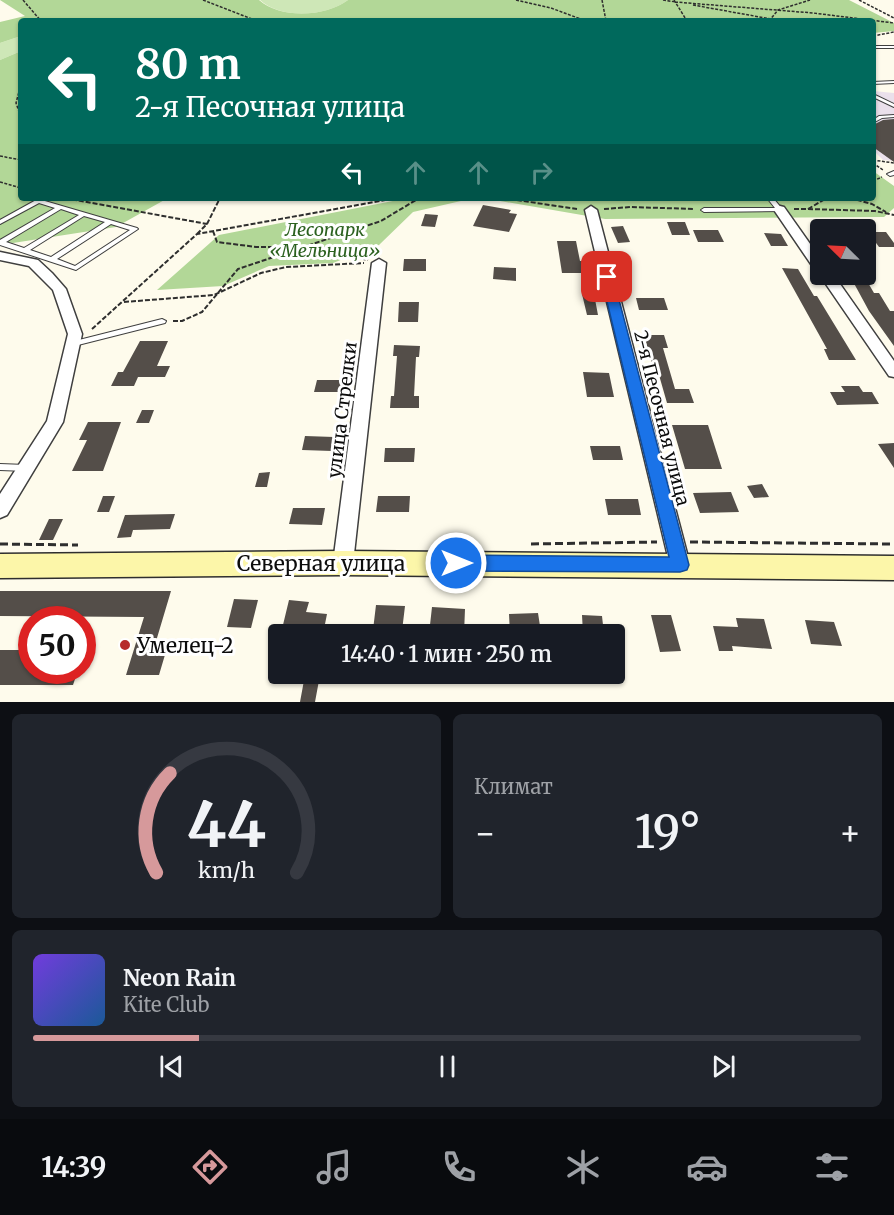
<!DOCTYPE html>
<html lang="ru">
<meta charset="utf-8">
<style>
body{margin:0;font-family:Merriweather,serif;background:#20242c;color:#f1f3f6;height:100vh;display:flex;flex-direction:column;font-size:22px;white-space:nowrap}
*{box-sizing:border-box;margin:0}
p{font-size:20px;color:#9ea1a6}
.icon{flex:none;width:33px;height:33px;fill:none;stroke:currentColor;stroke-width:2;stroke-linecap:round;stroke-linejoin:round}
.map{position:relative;height:702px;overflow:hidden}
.sheet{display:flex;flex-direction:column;gap:12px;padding:12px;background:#0d0f14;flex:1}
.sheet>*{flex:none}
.hud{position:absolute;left:18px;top:18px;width:858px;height:183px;border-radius:6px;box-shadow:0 2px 4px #0004;background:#00695c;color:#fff;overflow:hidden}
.needle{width:39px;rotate:294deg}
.controls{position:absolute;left:810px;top:219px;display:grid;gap:12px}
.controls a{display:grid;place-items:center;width:66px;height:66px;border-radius:6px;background:#171b24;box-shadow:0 2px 4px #0004;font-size:30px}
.speed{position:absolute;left:18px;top:606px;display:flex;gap:12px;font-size:30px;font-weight:700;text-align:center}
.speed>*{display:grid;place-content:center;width:78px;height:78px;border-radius:50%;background:#171b24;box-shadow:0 2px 4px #0004;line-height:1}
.speed .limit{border:9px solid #d22;background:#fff;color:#111}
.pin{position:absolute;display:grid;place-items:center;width:51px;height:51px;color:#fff;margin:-26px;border-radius:12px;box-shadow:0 3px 9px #0006}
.me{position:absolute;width:66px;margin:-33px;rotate:90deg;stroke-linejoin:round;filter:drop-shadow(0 0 4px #0008)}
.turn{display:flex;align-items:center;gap:21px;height:126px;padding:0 18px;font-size:27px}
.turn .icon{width:78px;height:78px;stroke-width:2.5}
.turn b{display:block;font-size:42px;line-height:51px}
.lanes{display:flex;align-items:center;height:57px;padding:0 18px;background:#0003;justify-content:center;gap:30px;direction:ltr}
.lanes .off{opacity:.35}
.big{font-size:45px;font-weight:600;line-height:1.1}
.sheet .tile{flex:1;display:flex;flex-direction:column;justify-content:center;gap:9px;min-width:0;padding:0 21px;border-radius:9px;background:#20242c}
.sheet .dial{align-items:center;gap:0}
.dial svg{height:156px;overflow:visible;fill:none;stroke:#363941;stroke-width:7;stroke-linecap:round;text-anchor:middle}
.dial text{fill:#f1f3f6;stroke:none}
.song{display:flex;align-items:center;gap:18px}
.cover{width:72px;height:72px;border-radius:9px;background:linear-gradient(135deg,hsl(260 70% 55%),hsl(210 70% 35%))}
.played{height:6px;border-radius:3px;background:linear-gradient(90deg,#d6999b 20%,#363941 20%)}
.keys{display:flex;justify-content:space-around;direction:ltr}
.heat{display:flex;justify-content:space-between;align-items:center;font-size:33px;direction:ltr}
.sheet .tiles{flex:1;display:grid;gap:12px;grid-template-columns:1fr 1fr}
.tile:last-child{grid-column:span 2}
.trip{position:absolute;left:268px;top:624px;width:357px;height:60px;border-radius:6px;background:#171b24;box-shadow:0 2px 4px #0004;font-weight:600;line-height:60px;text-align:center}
.dock{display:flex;height:96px;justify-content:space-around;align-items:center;background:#090b0e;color:#9ea1a6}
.dock .icon{width:42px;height:42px}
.dock .current{color:#d6999b}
.dock b{font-size:27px;color:#f1f3f6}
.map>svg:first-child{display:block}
</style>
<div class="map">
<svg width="894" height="702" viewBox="0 0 894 702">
<rect width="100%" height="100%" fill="#fefbec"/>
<path fill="#eae0eb" d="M 873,91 L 894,93 L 894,161 L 883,160 L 873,150 Z"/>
<path fill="#cee7b7" d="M 260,0 L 348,0 C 326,17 280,19 260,0 Z
M 21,36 L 21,51 L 0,60 L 0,43 Z"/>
<path fill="#b2d797" d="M 0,0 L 259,0 C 280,19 326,17 348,0 L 849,0 L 894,23 L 894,31 L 873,33 L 873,21 L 21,21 L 21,36 L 0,43 L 0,22 L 25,16 Z
M 21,51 L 21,198 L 168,198 L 116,227 L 13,243 L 0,241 L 0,60 Z
M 873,171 L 894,186 L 894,208 L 884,217 L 605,219 L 483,198 L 873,198 Z
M 408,198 L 474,198 L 413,212 L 379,245 L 333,263 L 269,266 L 223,286 L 157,290 L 219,235 Z"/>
<path fill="#544e49" d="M 894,119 L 894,162 L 873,147 L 873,125 L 883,120 Z
M 483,205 L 511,210 L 509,213 L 517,214 L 509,232 L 473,226 Z
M 425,214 L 438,215 L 435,227 L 421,226 Z
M 667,222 L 685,222 L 690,235 L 672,235 Z
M 623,226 L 630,242 L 618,243 L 611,227 Z
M 693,230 L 718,230 L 724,242 L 698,242 Z
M 868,232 L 886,232 L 894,243 L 894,247 L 879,247 Z
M 764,233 L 781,234 L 788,246 L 771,246 Z
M 557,241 L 576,241 L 580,261 L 582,261 L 585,273 L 562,273 Z
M 404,259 L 426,259 L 426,271 L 403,271 Z
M 494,267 L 516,268 L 516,281 L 493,279 Z
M 782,268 L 798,269 L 814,296 L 817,296 L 856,360 L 829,360 L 824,349 L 827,349 Z
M 850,276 L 864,276 L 874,293 L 879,293 L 890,311 L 894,311 L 894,346 L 869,311 Z
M 582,294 L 594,294 L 598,315 L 587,315 Z
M 636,298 L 664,298 L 668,310 L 639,310 Z
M 399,302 L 419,302 L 418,322 L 398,322 Z
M 644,335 L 664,335 L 668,348 L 663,348 L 675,389 L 689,389 L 694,403 L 667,403 L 659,375 L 655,375 Z
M 140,341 L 168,341 L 157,366 L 170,366 L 165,377 L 138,377 L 134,386 L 111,386 L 118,372 L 123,372 Z
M 394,345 L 420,346 L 419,357 L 416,357 L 414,396 L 419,396 L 419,408 L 390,408 L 391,396 L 394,396 L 397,356 L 393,356 Z
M 583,372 L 609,373 L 614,397 L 587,397 Z
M 317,380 L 344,380 L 342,392 L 314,392 Z
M 841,386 L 859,386 L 863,392 L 872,392 L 879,404 L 837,405 L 830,392 L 845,392 Z
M 142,410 L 154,410 L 149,423 L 136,423 Z
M 88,422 L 121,422 L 103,471 L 72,471 L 87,440 L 79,440 Z
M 672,425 L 708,425 L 722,469 L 685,469 Z
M 305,436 L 334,437 L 332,451 L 302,450 Z
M 894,443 L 894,468 L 878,444 Z
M 590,446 L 620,446 L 623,460 L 593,460 Z
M 385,448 L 415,448 L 414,462 L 384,462 Z
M 270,472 L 267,487 L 255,487 L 259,473 Z
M 762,484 L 769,497 L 754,498 L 747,486 Z
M 731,492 L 739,512 L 700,513 L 693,493 Z
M 103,496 L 115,496 L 109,512 L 97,512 Z
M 378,496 L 410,496 L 409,512 L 376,512 Z
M 605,499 L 638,499 L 641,515 L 608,515 Z
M 293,508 L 325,508 L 322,525 L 289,524 Z
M 175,514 L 170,529 L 133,530 L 131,537 L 117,538 L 125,515 Z
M 49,519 L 63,519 L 53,540 L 39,540 Z
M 0,591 L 171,591 L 154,648 L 167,648 L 159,675 L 126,675 L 144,617 L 0,616 Z
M 234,599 L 258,600 L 251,628 L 227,627 Z
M 289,600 L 309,602 L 306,612 L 327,614 L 323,634 L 312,634 L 313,631 L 282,629 Z
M 376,605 L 405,606 L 402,631 L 373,630 Z
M 432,607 L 465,609 L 464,634 L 429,634 Z
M 538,613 L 540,626 L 532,626 L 533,634 L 510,634 L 509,614 Z
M 582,615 L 602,616 L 604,634 L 583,634 Z
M 651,615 L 671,615 L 681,651 L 660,652 Z
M 736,618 L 764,619 L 772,649 L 732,646 L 733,651 L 719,651 L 713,626 L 738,627 Z
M 805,620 L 834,622 L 842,646 L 811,644 Z
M 0,650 L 32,650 L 32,670 L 78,670 L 73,685 L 0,685 Z
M 305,675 L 320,675 L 315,702 L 300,702 Z"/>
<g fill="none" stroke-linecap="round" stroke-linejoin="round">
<defs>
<path id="lane" d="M 873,46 L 894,46 L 894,48 L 873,48 Z
M 894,81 L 894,83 L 873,84 L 873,82 Z
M 873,94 L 894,104 L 894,107 L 873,97 Z
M 894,115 L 894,117 L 882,118 L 873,123 L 873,120 L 879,116 Z
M 894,171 L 894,175 L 890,176 L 887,174 Z
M 767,198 L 773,198 L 783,210 L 782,211 L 704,212 L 701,210 L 704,208 L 775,208 Z
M 38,199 L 137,228 L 138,229 L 76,270 L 0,245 L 0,240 L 55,208 L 39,203 L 0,224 L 0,220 ZM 61,209 L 79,215 L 24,248 L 6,242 ZM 84,216 L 105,222 L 51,257 L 30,250 ZM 111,224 L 130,230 L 75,266 L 57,259 Z
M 162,319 L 166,321 L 165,323 L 74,346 L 70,344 L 71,342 Z
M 0,464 L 26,465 L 29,466 L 30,468 L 29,470 L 26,471 L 0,470 Z"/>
<path id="street" d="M 591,206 L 597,210 L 690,565 L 687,571 L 680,574 L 673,571 L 670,565 L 585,210 Z
M 780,206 L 784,207 L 820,258 L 820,271 L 815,270 L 774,210 Z
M 0,252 L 38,260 L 52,273 L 66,289 L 82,334 L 63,422 L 7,515 L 0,518 L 0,494 L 47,421 L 68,334 L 53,290 L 29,266 L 0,260 Z
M 379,259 L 386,263 L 353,563 L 350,569 L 343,572 L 336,569 L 333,563 L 372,263 Z
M 820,272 L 820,274 L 833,274 L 894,361 L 894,377 L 889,376 L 819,274 Z"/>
<path id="secondary" d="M 343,551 L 894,556 L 894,580 L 343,575 L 0,578 L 0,554 Z"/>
</defs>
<use href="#lane" stroke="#3f3f3f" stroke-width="2"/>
<use href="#street" stroke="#3f3f3f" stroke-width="3"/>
<use href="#secondary" stroke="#2e2e2e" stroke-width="3"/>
<path stroke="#2e2e2e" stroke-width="1.5" stroke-dasharray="3 1.5" stroke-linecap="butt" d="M 23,0 L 41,21
M 203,0 L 257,21
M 516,0 L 551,8 L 586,21
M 602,0 L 606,21
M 663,0 L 676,2
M 674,0 L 687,21
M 859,0 L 894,18
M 675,2 L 813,13 L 894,23
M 693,5 L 782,21
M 252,19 L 279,21
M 769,21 L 778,10 L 810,0
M 873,36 L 894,32
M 21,84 L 16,103 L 21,117
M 0,156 L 21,160
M 873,160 L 894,163
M 873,163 L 883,170
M 873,181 L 882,177
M 0,182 L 21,188"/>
<path stroke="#2e2e2e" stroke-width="2" stroke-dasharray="5 2" stroke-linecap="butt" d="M 65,198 L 207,224
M 503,198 L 577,209
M 850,198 L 872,204 L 886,212
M 604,209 L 631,207 L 694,209
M 794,209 L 808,209 L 827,198
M 808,209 L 875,211 L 894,215
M 213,231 L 217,242 L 256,247 L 300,247
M 197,234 L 207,224 L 220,198
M 306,247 L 368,260
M 124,302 L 214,295 L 261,273 L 286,267 L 364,263
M 173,321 L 182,321 L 202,312 L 238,269 L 381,221 L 416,200
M 92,329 L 197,234 L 391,199 L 424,198"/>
<path stroke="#2e2e2e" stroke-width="3" stroke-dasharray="8 4" stroke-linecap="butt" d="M 690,542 L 894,544
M 0,544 L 78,545
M 531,544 L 657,542"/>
<use href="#lane" fill="#fff" fill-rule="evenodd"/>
<use href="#street" fill="#fff" fill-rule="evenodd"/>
<use href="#secondary" fill="#fcf6a9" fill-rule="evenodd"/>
</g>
<path fill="#1a73e8" stroke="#114b97" stroke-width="1.5" d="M 607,273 L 613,277 L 689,565 L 687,570 L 680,572 L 456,571 L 449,568 L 447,563 L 449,557 L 456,555 L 669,557 L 601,277 Z"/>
<circle fill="#b62a2b" stroke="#fff" stroke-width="2" cx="125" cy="645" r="6"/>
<g text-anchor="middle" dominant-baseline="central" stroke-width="6" stroke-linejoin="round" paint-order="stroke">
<g font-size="18" font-style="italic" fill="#2b611f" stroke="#fff">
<text x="325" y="229">Лесопарк<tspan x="325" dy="21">«Мельница»</tspan></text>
</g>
<g font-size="18" fill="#0c0c0c" stroke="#fff">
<text transform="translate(342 410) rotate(-83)">улица Стрелки</text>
<text transform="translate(662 418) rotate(76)">2-я Песочная улица</text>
</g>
<g font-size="21" fill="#0c0c0c" stroke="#fff">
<text x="321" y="563">Северная улица</text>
</g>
<g font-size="21" fill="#0c0c0c" stroke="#fff" text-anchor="start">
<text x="137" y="645">Умелец-2</text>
</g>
</g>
</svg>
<div class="controls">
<a><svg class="needle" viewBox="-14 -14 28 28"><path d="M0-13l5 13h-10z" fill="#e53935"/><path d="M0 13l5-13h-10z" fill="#9ea1a6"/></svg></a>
</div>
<div class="speed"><div class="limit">50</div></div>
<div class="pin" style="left:607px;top:277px;background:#d93025"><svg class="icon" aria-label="arrive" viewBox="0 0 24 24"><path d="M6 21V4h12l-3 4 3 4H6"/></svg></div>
<svg class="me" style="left:456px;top:563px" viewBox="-20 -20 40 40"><circle r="17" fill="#1a73e8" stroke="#fff" stroke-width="3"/><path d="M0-11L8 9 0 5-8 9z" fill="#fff"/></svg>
<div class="trip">14:40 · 1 мин · 250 m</div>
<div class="hud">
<div class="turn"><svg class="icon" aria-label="left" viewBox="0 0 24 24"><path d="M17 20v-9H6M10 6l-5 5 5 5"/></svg><div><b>80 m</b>2-я Песочная улица</div></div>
<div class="lanes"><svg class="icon" aria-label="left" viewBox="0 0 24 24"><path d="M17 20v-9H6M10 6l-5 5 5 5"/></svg><svg class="icon off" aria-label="ahead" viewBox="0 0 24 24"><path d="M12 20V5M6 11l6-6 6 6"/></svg><svg class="icon off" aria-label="ahead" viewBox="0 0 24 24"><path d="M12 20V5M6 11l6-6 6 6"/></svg><svg class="icon off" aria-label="right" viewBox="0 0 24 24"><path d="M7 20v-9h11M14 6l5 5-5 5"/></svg></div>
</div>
</div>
<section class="sheet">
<div class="tiles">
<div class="tile dial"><svg viewBox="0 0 100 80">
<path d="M14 69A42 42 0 1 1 86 69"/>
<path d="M14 69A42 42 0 0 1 21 18" stroke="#d6999b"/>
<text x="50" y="56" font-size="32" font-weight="700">44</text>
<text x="50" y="72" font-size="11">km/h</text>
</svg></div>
<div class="tile"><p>Климат</p>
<div class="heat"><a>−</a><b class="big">19°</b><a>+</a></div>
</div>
<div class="tile">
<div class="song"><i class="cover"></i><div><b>Neon Rain</b><p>Kite Club</p></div></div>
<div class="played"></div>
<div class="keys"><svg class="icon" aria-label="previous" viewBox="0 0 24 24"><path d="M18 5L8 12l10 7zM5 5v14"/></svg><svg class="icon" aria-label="pause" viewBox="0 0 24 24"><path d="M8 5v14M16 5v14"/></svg><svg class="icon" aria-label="next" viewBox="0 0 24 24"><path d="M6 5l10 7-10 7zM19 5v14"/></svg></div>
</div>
</div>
</section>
<nav class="dock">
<b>14:39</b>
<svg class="icon current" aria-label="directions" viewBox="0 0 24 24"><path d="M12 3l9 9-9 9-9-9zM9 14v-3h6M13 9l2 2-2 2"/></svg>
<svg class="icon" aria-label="music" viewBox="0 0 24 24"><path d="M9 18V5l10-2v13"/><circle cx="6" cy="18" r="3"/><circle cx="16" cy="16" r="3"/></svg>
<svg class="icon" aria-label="phone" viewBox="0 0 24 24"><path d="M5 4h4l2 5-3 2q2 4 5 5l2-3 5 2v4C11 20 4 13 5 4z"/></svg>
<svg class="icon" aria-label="climate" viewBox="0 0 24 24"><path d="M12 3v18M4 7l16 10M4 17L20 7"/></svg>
<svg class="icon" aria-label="car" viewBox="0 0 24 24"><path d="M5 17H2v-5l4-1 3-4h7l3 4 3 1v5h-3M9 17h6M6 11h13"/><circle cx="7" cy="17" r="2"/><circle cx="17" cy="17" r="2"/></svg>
<svg class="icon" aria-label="filters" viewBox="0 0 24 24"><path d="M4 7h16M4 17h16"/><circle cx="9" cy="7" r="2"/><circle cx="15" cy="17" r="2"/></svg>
</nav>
